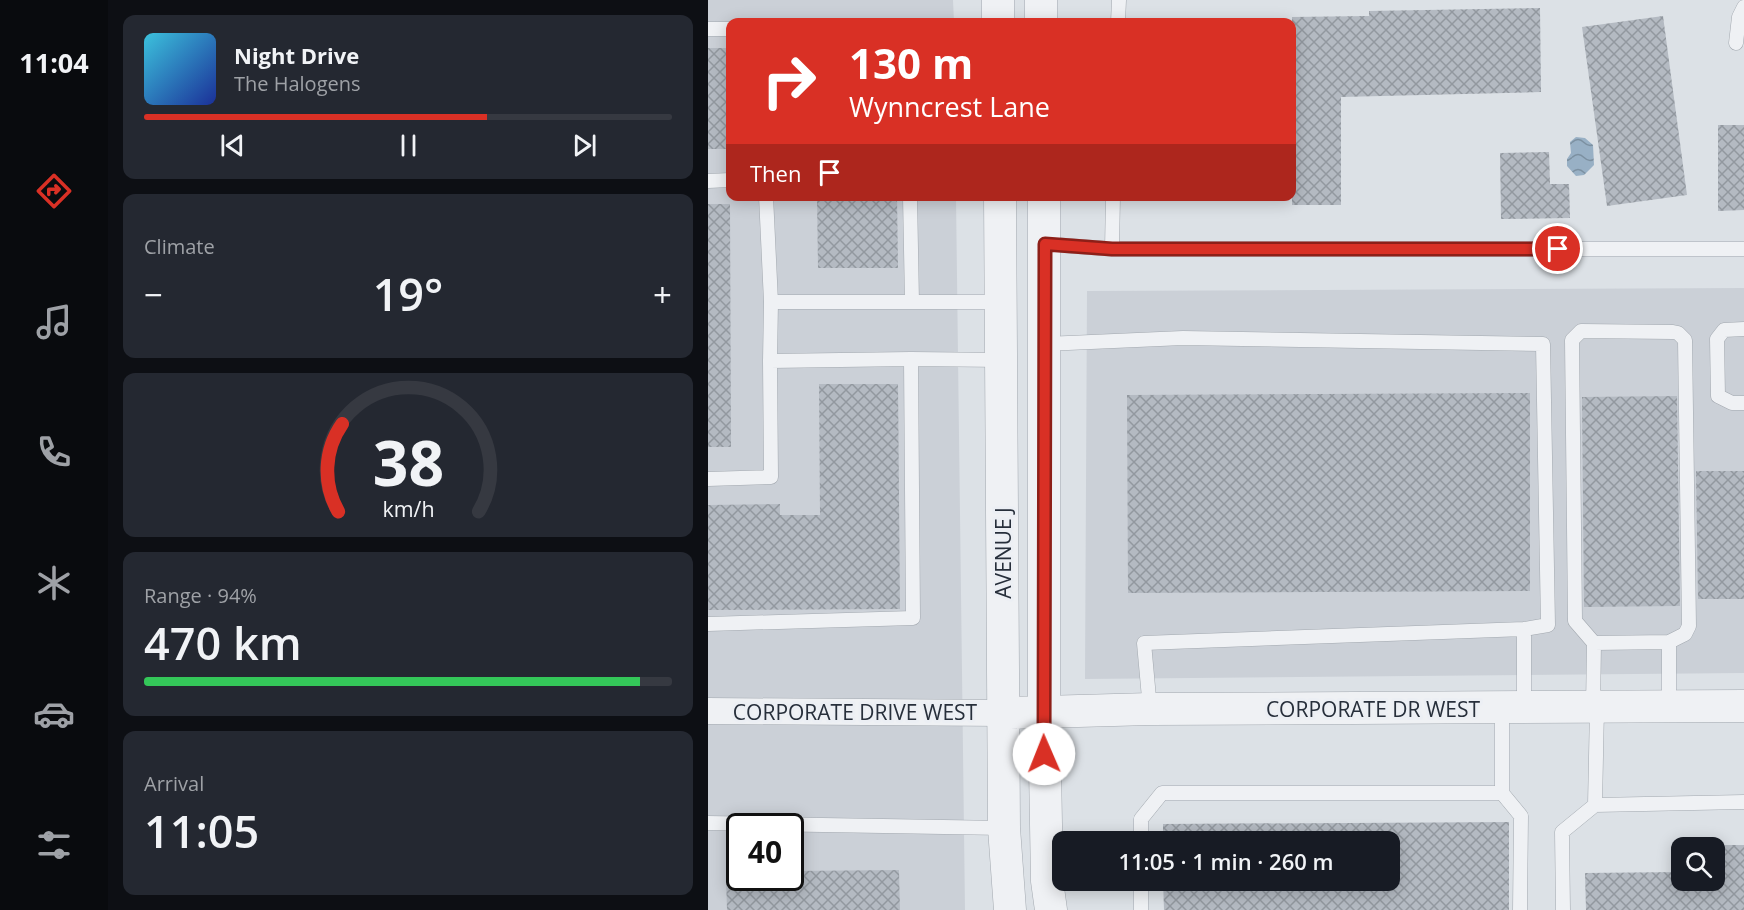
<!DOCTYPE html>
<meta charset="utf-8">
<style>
body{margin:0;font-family:"Open Sans",sans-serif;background:#242831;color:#f1f3f6;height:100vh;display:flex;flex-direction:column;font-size:22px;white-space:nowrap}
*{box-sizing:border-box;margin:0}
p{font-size:20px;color:#9ea1a6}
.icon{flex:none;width:33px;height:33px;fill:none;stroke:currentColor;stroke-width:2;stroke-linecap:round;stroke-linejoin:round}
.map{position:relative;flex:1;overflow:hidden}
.panel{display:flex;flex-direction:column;gap:15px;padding:15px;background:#0d0f14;width:600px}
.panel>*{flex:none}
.hud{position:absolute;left:18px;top:18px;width:570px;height:183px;border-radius:12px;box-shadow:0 3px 15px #0003;background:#d93025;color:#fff;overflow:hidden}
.controls{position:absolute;left:963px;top:837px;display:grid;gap:12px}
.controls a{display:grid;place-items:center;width:54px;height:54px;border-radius:12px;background:#171b24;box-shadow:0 3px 15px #0003;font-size:30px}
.speed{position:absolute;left:18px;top:813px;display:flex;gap:12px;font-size:30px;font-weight:700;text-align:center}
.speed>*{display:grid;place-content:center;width:78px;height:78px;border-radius:50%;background:#171b24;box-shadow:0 3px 15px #0003;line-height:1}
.speed .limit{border:3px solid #111;border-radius:9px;background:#fff;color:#111}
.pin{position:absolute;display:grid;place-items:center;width:51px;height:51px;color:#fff;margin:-26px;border:3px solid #fff;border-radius:50%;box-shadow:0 2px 6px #0007}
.me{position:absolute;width:66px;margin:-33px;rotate:359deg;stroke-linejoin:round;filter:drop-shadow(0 0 4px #0008)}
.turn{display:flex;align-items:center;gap:21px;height:126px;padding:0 24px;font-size:27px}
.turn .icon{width:78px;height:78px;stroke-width:2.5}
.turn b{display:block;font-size:42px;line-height:51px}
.then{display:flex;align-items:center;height:57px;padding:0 24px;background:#0003;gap:12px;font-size:22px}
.big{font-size:45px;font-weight:600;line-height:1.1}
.panel .widget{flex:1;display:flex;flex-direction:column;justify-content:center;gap:9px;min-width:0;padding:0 21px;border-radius:12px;background:#242831}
.panel .dial{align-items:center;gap:0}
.dial svg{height:156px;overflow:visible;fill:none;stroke:#363941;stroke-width:7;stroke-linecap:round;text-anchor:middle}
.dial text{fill:#f1f3f6;stroke:none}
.song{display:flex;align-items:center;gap:18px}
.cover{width:72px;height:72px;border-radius:9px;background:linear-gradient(135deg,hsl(190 70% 55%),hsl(230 70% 35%))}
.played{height:6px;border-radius:3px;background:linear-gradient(90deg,#d93025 65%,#363941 65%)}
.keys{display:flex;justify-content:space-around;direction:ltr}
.heat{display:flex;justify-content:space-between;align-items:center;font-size:33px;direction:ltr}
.charge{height:9px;border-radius:4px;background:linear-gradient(90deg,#34c759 94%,#363941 0)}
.trip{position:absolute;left:344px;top:831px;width:348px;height:60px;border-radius:12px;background:#171b24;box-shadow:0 3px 15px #0003;font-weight:600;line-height:60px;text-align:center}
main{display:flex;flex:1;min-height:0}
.tabs{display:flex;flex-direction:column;width:108px;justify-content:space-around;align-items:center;background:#090b0e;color:#9ea1a6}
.tabs .icon{width:42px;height:42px}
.tabs .current{color:#d93025}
.tabs b{font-size:27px;color:#f1f3f6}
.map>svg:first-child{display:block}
</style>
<main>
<nav class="tabs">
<b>11:04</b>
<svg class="icon current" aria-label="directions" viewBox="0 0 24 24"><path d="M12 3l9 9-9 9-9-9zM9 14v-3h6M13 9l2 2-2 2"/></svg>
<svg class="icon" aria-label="music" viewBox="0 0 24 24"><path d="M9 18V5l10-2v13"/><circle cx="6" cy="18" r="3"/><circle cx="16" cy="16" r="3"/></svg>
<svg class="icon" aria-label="phone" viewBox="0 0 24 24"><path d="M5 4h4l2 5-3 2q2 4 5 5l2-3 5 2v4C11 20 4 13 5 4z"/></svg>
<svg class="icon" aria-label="climate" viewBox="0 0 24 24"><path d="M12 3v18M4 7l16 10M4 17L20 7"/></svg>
<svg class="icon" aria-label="car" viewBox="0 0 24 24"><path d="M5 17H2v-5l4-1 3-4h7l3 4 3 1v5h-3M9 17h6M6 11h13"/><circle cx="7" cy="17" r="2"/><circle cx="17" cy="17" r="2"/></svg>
<svg class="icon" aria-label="filters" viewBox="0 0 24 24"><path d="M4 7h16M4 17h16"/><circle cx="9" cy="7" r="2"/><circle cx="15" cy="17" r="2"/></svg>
</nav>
<section class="panel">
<div class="widget">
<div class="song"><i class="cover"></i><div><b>Night Drive</b><p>The Halogens</p></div></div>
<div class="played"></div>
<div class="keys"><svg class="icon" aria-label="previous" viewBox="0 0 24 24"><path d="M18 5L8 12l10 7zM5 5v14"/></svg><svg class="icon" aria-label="pause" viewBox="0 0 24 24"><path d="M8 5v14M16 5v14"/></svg><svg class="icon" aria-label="next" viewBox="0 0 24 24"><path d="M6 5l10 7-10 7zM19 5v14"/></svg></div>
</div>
<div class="widget"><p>Climate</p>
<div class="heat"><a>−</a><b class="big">19°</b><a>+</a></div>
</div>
<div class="widget dial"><svg viewBox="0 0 100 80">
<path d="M14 69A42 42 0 1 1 86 69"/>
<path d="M14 69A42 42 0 0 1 16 24" stroke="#d93025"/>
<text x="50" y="56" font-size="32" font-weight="700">38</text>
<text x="50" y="72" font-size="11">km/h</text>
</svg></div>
<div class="widget"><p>Range · 94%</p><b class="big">470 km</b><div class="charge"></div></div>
<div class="widget"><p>Arrival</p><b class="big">11:05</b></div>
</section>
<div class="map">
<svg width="1036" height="910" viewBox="0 0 1036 910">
<defs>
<pattern id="water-waves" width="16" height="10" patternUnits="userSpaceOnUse" patternTransform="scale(1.5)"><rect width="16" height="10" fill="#98b0c5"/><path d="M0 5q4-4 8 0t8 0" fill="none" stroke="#7c90a1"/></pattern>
<pattern id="building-cross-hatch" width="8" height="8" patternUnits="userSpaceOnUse" patternTransform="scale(1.5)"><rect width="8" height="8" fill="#b4bac2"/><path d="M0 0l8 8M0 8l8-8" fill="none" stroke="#92989f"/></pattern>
</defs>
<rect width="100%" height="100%" fill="#dce1e6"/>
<path fill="#cbd0d7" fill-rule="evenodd" d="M 0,0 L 245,0 L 246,22 L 22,22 L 22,196 L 248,197 L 257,910 L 0,910 ZM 32,826 L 82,826 L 82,878 L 32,878 Z
M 1036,288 L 1036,673 L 377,679 L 379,291 Z"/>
<path fill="url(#water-waves)" d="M 868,137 L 877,138 L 885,145 L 886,165 L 876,175 L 868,176 L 859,166 L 859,159 L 863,153 L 862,142 Z"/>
<path fill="url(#building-cross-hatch)" d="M 832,8 L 833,92 L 633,97 L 633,205 L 584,205 L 584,17 L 661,16 L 661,11 Z
M 955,16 L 979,195 L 899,206 L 874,27 Z
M 0,48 L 22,48 L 22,149 L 0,149 Z
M 1010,125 L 1036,125 L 1036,210 L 1010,211 Z
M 841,152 L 842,184 L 861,184 L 862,218 L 793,219 L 792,153 Z
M 109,196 L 189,196 L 190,268 L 110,268 Z
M 0,204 L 22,204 L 23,447 L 0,447 Z
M 111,384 L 190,384 L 192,609 L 0,610 L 0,505 L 72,504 L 72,515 L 112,515 Z
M 822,393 L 822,591 L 420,593 L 419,395 Z
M 969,396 L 972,606 L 876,607 L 874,397 Z
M 988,471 L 1036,471 L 1036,599 L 990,599 Z
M 801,822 L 801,910 L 456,910 L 455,880 L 681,880 L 681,842 L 455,842 L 455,824 Z
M 990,845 L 1036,845 L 1036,910 L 878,910 L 877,873 L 974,872 L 974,880 L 1006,880 L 1006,848 L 990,848 Z
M 191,870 L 192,910 L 19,910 L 18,878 L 82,878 L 82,871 Z"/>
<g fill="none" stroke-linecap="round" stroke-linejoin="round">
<defs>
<path id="service" d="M 410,22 L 411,0
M 0,29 L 22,29
M 1028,43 L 1031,17 L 1036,7
M 0,181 L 22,180
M 58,196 L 63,302 L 294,302
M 202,196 L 204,302
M 337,244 L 404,249 L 1036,249
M 404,249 L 405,196
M 1036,329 L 1016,330 L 1009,339 L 1010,396 L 1024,403 L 1036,403
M 337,344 L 475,338 L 835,344 L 840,625 L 816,629 L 735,632 L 436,643 L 442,709
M 62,361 L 63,302
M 0,479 L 63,477 L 62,361 L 203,359
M 0,624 L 205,618 L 203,359 L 294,360
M 816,629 L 816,708
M 886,643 L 961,642
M 794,708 L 794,793 L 813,816 L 812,910
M 885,708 L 886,643 L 867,621 L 864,340 L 873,331 L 965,332 L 970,333 L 977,340 L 981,626 L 977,634 L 961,642 L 961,707
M 887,805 L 1036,802
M 0,823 L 296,828
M 433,842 L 433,819 L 454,793 L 794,793
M 433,880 L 433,910
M 855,910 L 854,832 L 887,805 L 889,708"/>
<path id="minor" d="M 0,711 L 295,713"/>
<path id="tertiary" d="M 290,0 L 290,22
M 333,0 L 333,22
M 292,196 L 296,828 L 302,910
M 336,196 L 336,711 L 339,881 L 343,910
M 295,713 L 442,709 L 1036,706"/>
</defs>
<use href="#service" stroke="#a2a8af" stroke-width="15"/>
<use href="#minor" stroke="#a2a8af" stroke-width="27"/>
<use href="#tertiary" stroke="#a2a8af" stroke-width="33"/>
<use href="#service" stroke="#eff1f4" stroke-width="14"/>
<use href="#minor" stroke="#eff1f4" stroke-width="26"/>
<use href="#tertiary" stroke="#eff1f4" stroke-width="32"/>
</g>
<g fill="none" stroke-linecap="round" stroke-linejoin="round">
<defs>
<path id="route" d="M 336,754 L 337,244 L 404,249 L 850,249"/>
</defs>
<use href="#route" stroke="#8d1f18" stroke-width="15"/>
<use href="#route" stroke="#d93025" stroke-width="10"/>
</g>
<g text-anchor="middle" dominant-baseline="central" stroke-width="6" stroke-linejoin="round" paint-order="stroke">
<g font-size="21" fill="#272f3b" stroke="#eceff4">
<text transform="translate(295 553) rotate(-90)">AVENUE J</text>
<text x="665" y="709">CORPORATE DR WEST</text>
<text x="147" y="712">CORPORATE DRIVE WEST</text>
</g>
</g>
</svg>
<div class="controls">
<a><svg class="icon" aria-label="search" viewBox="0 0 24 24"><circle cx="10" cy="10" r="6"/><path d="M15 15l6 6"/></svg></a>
</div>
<div class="speed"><div class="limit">40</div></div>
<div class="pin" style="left:850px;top:249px;background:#d93025"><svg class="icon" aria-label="arrive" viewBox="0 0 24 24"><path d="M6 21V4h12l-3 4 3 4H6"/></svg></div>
<svg class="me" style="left:336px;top:754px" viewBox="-20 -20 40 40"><circle r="19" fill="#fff"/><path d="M0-13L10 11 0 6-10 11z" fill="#d93025"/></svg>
<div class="trip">11:05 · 1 min · 260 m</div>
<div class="hud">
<div class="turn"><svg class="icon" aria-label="right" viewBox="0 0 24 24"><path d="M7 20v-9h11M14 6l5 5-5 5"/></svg><div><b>130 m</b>Wynncrest Lane</div></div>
<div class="then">Then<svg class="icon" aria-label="arrive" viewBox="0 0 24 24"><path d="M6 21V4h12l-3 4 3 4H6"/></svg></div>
</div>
</div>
</main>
